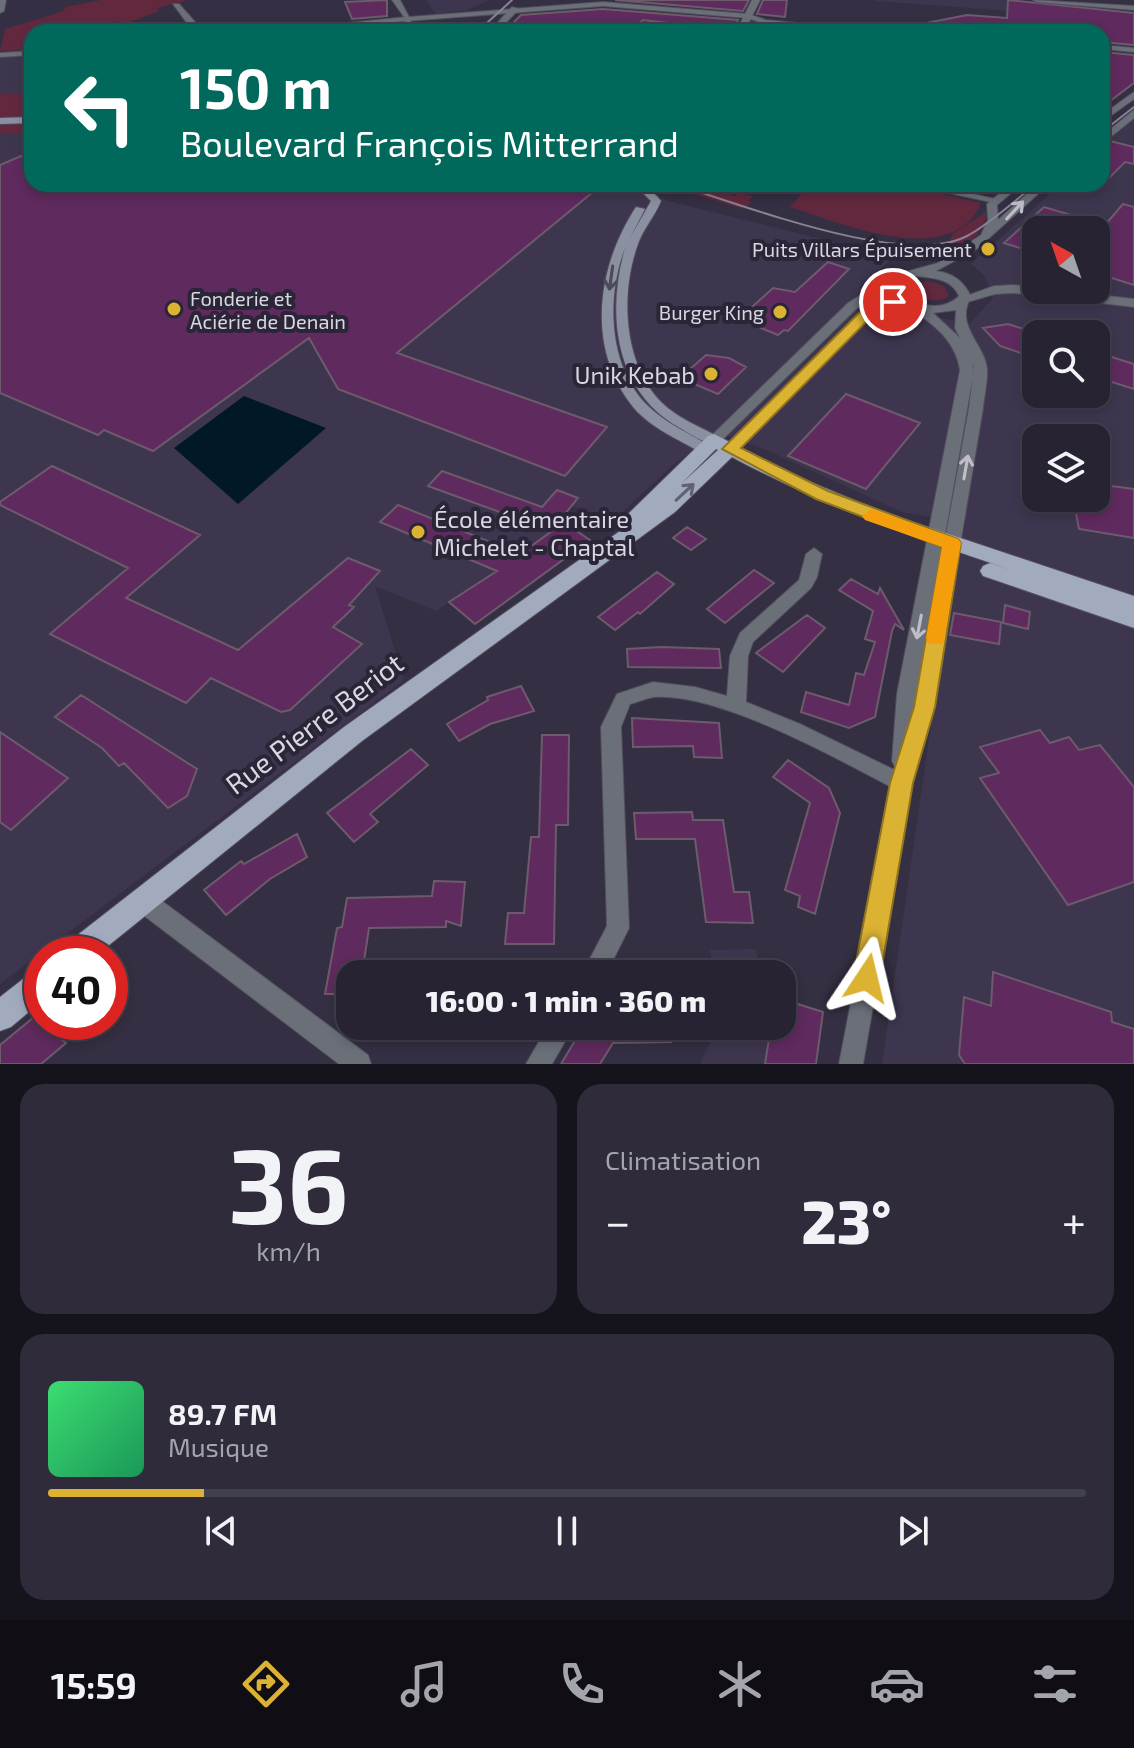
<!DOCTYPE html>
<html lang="fr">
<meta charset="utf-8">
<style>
body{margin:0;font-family:"Exo 2",sans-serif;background:#2f2b3a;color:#f1f3f6;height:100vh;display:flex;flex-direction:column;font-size:30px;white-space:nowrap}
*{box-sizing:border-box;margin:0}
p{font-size:26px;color:#a4a4ac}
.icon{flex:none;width:44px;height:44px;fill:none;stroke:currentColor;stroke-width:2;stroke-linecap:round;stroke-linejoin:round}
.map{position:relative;height:1064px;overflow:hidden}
.sheet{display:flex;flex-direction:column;gap:20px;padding:20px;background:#15131c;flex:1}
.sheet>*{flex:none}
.guide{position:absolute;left:24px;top:24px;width:1086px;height:168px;border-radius:24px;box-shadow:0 4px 12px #0003,0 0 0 2px #43404d;background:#00695c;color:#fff;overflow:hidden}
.needle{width:52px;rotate:320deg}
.buttons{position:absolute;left:1022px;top:216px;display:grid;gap:16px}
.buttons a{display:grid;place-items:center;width:88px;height:88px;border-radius:16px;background:#272332;box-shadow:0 4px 12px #0003,0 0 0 2px #43404d;font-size:40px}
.speed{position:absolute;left:24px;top:936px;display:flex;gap:16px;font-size:40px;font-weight:700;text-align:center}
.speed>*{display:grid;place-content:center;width:104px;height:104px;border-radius:50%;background:#272332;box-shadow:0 4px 12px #0003,0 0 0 2px #43404d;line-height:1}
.speed .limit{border:12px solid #d22;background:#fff;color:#111}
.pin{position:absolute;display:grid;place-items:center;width:68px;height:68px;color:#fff;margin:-34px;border:4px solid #fff;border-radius:50%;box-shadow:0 2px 8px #0007}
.me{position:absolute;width:88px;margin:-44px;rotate:10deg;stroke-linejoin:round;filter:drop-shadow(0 0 6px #0008)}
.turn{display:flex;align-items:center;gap:28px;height:168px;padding:0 24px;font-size:36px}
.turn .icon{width:104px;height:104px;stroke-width:2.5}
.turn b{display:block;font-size:56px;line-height:68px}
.big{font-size:60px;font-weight:800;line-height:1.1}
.sheet .tile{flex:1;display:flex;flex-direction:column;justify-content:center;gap:12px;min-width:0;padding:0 28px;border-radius:24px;background:#2f2b3a}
.sheet .dial{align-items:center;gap:0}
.dial b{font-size:104px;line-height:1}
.song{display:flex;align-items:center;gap:24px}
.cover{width:96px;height:96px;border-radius:12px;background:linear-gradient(135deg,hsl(140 70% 55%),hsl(150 70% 35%))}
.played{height:8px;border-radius:4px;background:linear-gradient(90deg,#dcb233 15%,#43404d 15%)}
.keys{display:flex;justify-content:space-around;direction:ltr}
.heat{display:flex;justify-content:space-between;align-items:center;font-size:44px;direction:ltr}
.sheet .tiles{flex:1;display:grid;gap:20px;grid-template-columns:1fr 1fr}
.tile:last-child{grid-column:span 2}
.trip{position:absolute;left:336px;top:960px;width:460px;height:80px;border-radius:24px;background:#272332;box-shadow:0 4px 12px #0003,0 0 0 2px #43404d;font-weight:800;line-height:80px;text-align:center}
.tabs{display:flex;height:128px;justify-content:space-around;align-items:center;background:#100e14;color:#a4a4ac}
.tabs .icon{width:56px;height:56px}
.tabs .on{color:#dcb233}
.tabs b{font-size:36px;color:#f1f3f6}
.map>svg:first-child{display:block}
</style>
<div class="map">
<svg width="1134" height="1064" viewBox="0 0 1134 1064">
<rect width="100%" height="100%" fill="#342f42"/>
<path fill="#3e364f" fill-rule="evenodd" d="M 426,0 L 490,0 L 465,11 L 435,14 Z
M 1012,0 L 1012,11 L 876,1 L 876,0 Z
M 32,55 L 32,93 L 0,93 L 0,57 Z
M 1134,119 L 1134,1064 L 882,1064 L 934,704 L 965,523 L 902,512 L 764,449 L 717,432 L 673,465 L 614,520 L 563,503 L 558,513 L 590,540 L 475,624 L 449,602 L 436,611 L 375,586 L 404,680 L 0,984 L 0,134 L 32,132 L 32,184 L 616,184 L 680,204 L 894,257 L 859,288 L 910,311 L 969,324 L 993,298 L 985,276 L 971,264 L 1061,184 L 1102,184 L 1102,145 ZM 1036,230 L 1096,230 L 1096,290 L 1036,290 ZM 1036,334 L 1096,334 L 1096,394 L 1036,394 ZM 1036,438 L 1096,438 L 1096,498 L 1036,498 Z
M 755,949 L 765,974 L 714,974 L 710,950 Z
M 823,1012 L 816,1064 L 700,1064 L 718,1026 L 782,1026 Z"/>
<path fill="#62293e" d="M 101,0 L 187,0 L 157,8 L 159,11 L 127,23 L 114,21 L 77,32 L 32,32 L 32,50 L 0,51 L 5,29 L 64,11 L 65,7 Z
M 0,93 L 32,93 L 32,132 L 0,134 Z
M 656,184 L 698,184 L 735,196 L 738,193 L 753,196 L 748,201 L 752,202 L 743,209 L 690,193 L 692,191 C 681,188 667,189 654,186 Z
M 810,184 L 898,184 L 981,203 C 952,272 839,222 790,207 Z
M 986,212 C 988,233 963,245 949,256 L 944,254 L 953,234 Z
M 929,281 L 944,286 L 949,296 C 937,304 921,301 910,291 L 912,284 Z"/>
<path fill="#011827" d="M 244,396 L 326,428 L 238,504 L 174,448 Z"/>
<path fill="#5f2a5e" stroke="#6d5b6c" stroke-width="2" d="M 387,0 L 387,16 L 352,19 L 345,2 Z
M 615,0 L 749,0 L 743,11 Z
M 763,0 L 787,0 L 785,17 L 757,14 Z
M 1008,0 L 1134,13 L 1134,45 L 1102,42 L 1102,32 L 943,32 L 922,27 L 921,24 L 967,15 L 1007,18 Z
M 603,9 L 738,20 L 733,32 L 677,32 L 685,25 L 643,20 L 632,29 L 603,25 L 595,31 L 555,26 L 549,32 L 507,29 L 521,15 Z
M 1102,52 L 1134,55 L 1134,83 L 1102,107 L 1102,90 L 1108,80 L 1102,79 Z
M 1110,141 L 1134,147 L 1134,164 L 1125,162 L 1102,185 L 1102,149 Z
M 21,156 L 32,159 L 32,184 L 115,184 L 135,190 L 136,184 L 562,184 L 593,192 L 397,353 L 607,427 L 565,476 L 338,389 L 309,338 L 153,451 L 104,430 L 98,435 L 0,393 L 0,165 Z
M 1123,204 L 1134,207 L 1134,285 L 1096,273 L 1096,230 L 1036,230 L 1036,253 L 1004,243 L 1044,207 L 1105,225 Z
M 828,262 L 849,269 L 788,331 L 784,330 L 778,335 L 739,319 L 773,288 L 795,292 Z
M 1008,324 L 1036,333 L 1036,358 L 1000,346 L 983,328 Z
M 1096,352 L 1134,364 L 1134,389 L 1096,377 Z
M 706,355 L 729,358 L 746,367 L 718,394 L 680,378 Z
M 846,394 L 920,423 L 866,489 L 788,456 Z
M 52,466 L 200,535 L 126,598 L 238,650 L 348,558 L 380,571 L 349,605 L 354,607 L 333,627 L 362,644 L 290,710 L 281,712 L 211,678 L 186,703 L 50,634 L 128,568 L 0,505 L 0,502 Z
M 442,471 L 542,507 L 557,490 L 578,498 L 560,520 L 590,540 L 475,624 L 449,602 L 497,571 L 380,522 L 398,505 L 520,554 L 552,531 L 428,486 Z
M 1096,484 L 1134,489 L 1134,538 L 1079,529 L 1073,498 L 1096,498 Z
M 687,527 L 706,539 L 691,550 L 673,538 Z
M 754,570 L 774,583 L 725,623 L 707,609 Z
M 657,572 L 674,584 L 640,614 L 638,612 L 615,630 L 598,617 Z
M 851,579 L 878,594 L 880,588 L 904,630 L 895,624 L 892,631 L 875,717 L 849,728 L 801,712 L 806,692 L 849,705 L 856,673 L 864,675 L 875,642 L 865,639 L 873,611 L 839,590 Z
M 1005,605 L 1030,612 L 1028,629 L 1003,623 Z
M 954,613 L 1001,622 L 999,644 L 950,635 Z
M 807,615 L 825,628 L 783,672 L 756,653 Z
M 661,647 L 719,649 L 721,668 L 628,667 L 627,649 Z
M 521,686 L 534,711 L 490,724 L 459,741 L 447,724 L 488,700 L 487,697 Z
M 81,695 L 197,769 L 187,796 L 168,808 L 124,763 L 119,766 L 102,748 L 55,717 Z
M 632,718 L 719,723 L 722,758 L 694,757 L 693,746 L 633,747 Z
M 1040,730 L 1050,743 L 1069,737 L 1079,750 L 1100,745 L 1134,787 L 1134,882 L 1068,905 L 980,778 L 999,773 L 980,747 Z
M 0,732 L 68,778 L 11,830 L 0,822 Z
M 542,735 L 569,735 L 568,825 L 556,825 L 554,944 L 505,944 L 508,913 L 524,913 L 531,837 L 539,837 Z
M 411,749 L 428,765 L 370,814 L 378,822 L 354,842 L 327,813 Z
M 788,760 L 829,788 L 840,813 L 815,914 L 798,907 L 800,896 L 785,890 L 810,803 L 773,777 Z
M 692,812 L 693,820 L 723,820 L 734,892 L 749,892 L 753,923 L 706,922 L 695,839 L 636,839 L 634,813 Z
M 297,834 L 307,857 L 270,879 L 226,915 L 204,890 L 241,861 L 244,864 Z
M 434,881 L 465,882 L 461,926 L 446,921 L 446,927 L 369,928 L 362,974 L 350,974 L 350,994 L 325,994 L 337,928 L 342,927 L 347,898 L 432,896 Z
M 993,972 L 1111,1012 L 1112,1022 L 1134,1029 L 1134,1064 L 965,1064 L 959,1055 L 964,997 L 991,1006 Z
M 782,999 L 823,1012 L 816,1064 L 765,1064 L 771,1026 L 782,1026 Z
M 34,1017 L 66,1043 L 41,1064 L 0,1064 L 0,1045 Z
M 588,1026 L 670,1026 L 671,1042 L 613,1043 L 600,1064 L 561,1064 L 582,1029 Z"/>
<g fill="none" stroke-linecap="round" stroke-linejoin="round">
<defs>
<path id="minor" d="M 0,0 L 6,0 L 4,11 L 0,13 Z
M 752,0 L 760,0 L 744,32 L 736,32 Z
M 1033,0 L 1134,6 L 1134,10 L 1037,2 Z
M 173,4 L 179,4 L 195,22 L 197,32 L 189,32 L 187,23 Z
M 512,7 L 519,9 L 497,32 L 489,32 Z
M 407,17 L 419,32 L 411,32 L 405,21 L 286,32 L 256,32 Z
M 857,29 L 863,29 L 864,32 L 856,32 Z
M 32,51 L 32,55 L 0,57 L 0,53 Z
M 907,184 L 928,184 L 1000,200 L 995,203 Z
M 1013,285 L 1134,299 L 1134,307 L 1013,293 L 995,294 L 964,303 L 958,299 L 994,286 Z
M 814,548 L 822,554 L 817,577 L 811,588 L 753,642 L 748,656 L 746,702 L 800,724 L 909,777 L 912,783 L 909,789 L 902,792 L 895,789 C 836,758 720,693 654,697 C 646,698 638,702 630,704 L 621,727 L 629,928 L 606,974 L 582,974 L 607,926 L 601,727 L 617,694 L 653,682 L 695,687 L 727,696 L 730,656 L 740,633 L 799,580 L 806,554 Z
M 142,889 L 150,892 L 368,1055 L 371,1064 L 339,1064 L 134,908 L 131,900 L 134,892 Z
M 548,1026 L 574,1026 L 552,1064 L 526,1064 Z"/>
<path id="tertiary" d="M 392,0 L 400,0 L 409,17 L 603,2 L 748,14 L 766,20 L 860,29 L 880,25 L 940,32 L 880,29 L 846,32 L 765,24 L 747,18 L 603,6 L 407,21 Z
M 1102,45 L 1134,48 L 1134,52 L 1102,49 Z
M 1134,92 L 1134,99 L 1102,122 L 1102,115 Z
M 1134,110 L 1134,118 L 1102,144 L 1102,136 Z
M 1011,184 L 1022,184 L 997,205 L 998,220 L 1038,184 L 1049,184 L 978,248 L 936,271 C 953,273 964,281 971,297 C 954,326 985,344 987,369 C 988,381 984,396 983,408 L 933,707 L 912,783 L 863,1064 L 839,1064 L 896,768 L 892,761 L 897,694 L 960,370 C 956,345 940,329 919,315 C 915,311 909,306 903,305 C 892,303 881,309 872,314 L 735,452 L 725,452 L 723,449 L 725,446 L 864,308 L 877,301 L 894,299 L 886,289 L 856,309 L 719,443 L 714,445 L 707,440 L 848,303 L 891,276 L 938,263 L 981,235 L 988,220 L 987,204 ZM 915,276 C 933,278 951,278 959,296 C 941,314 911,305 897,287 L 901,279 ZM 956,310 L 955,328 L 960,338 L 933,313 ZM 972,363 L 974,367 L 969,408 L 915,706 L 974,370 Z"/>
<path id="secondary" d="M 32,117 L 32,123 L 0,124 L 0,118 Z
M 621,184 C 639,184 650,187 661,201 C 655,216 643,229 638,244 C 620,293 623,363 661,402 C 677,418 700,427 719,437 L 721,440 L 719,443 C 706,446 691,434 680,428 C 615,392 606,315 625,248 C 606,297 608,367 648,406 C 665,423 689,433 710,446 L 712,449 L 710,452 L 700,452 C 678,439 651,428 634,408 C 585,348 597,267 636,207 L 645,209 L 630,238 L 651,201 L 644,194 Z"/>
<path id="primary" d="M 714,434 L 796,476 L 880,511 L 1134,596 L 1134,628 L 983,576 L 980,571 L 983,566 L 990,563 L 1011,570 C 915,537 821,505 732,457 L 675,512 L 362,741 L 98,954 L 62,954 L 66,944 L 344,727 L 627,526 L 623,521 L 626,516 L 708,436 ZM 716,449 L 718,450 L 681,484 Z
M 42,967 L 42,1001 L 11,1027 L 0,1031 L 0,997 L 32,972 Z"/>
</defs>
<use href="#minor" stroke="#524d5f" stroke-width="2"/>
<use href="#tertiary" stroke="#524d5f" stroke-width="2"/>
<use href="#secondary" stroke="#524d5f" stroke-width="2"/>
<use href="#primary" stroke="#524d5f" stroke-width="2"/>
<use href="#minor" fill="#6b6f78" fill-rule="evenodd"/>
<use href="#tertiary" fill="#6b6f78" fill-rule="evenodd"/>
<use href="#secondary" fill="#8a909f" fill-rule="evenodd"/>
<use href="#primary" fill="#a2aabd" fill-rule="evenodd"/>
<path stroke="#878393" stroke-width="2" d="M 477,32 L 512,0
M 1102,132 L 1134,107
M 674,184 C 742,204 904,269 967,236 C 991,223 1014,201 1036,184"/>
</g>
<defs><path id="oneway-shaft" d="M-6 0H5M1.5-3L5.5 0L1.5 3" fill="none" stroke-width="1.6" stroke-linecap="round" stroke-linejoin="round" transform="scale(2)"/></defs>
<g stroke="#bebdc8">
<use href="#oneway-shaft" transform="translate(1015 210) rotate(-47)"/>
<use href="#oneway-shaft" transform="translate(966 467) rotate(-80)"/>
<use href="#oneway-shaft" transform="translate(919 627) rotate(101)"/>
</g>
<use stroke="#4c4a5b" href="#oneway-shaft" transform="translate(611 278) rotate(98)"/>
<use stroke="#606173" href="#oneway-shaft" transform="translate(685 492) rotate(-43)"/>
<path fill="#dcb233" stroke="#8f7421" stroke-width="2" d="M 893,297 L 900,302 L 898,305 L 881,309 L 872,316 L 741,448 L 828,491 L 958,539 L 961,543 L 935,707 L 913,783 L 880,978 L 876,987 L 867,991 L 857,987 L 853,978 L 890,783 L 914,707 L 942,547 L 816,499 L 722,449 L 862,310 L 871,303 Z"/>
<path fill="#f59e0b" d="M 871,509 L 958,539 L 961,543 L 943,644 L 929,644 L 926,638 L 942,547 L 865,520 L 862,516 Z"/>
<g fill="#dcb233" stroke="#2a2537" stroke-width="3">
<circle cx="988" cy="249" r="8"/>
<circle cx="174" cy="309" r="8"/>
<circle cx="780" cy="312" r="8"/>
<circle cx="711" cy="374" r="8"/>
<circle cx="418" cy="532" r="8"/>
</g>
<g text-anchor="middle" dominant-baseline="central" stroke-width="8" stroke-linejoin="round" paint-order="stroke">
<g font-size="20" fill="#dad7e3" stroke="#2a2537" text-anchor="end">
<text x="972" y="249">Puits Villars Épuisement</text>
<text x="190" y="298" text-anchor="start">Fonderie et<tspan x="190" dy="23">Aciérie de Denain</tspan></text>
<text x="764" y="312">Burger King</text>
</g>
<g font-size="24" fill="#dad7e3" stroke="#2a2537" text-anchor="end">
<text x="695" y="374">Unik Kebab</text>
<text x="434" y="518" text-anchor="start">École élémentaire<tspan x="434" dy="28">Michelet - Chaptal</tspan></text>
</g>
<g font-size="28" fill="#dad7e3" stroke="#2a2537">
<text transform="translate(314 723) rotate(-37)">Rue Pierre Beriot</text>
</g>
</g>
</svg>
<div class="buttons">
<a><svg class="needle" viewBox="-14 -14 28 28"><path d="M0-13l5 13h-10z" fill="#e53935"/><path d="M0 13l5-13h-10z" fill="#a4a4ac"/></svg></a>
<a><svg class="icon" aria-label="search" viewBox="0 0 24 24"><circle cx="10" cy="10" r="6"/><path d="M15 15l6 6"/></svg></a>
<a><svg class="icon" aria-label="layers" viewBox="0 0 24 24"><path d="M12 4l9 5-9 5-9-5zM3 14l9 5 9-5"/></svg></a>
</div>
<div class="speed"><div class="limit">40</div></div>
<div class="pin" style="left:893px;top:302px;background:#d93025"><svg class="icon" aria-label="arrive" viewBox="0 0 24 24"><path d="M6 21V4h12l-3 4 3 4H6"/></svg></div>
<svg class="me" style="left:867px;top:978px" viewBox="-20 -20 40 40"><path d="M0-17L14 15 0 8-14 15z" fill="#dcb233" stroke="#fff" stroke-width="4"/></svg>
<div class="trip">16:00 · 1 min · 360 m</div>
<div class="guide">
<div class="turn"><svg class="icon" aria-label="left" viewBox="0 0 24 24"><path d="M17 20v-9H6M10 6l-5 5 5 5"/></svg><div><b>150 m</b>Boulevard François Mitterrand</div></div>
</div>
</div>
<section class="sheet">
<div class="tiles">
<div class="tile dial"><b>36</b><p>km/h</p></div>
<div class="tile"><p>Climatisation</p>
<div class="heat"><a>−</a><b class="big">23°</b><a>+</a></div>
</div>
<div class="tile">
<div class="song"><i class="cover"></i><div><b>89.7 FM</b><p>Musique</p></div></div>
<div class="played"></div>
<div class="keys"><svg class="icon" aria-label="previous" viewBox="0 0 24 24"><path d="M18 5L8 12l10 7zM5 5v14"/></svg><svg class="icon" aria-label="pause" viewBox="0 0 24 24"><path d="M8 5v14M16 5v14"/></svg><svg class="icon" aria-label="next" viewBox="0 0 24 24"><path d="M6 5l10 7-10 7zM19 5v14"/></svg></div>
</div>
</div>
</section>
<nav class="tabs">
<b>15:59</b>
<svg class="icon on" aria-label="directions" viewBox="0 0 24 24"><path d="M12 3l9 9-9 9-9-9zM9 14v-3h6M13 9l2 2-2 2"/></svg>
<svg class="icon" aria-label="music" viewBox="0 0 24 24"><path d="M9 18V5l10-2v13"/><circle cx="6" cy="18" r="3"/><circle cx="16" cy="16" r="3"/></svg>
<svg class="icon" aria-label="phone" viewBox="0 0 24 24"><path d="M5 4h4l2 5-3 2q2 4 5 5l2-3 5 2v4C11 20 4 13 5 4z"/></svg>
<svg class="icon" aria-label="climate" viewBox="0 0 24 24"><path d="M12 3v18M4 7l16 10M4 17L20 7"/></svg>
<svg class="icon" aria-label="car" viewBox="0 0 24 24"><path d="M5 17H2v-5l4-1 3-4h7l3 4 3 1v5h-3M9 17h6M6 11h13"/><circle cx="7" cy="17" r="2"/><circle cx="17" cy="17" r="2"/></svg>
<svg class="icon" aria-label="filters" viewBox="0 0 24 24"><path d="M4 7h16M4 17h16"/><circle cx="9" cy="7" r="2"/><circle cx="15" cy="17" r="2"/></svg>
</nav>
